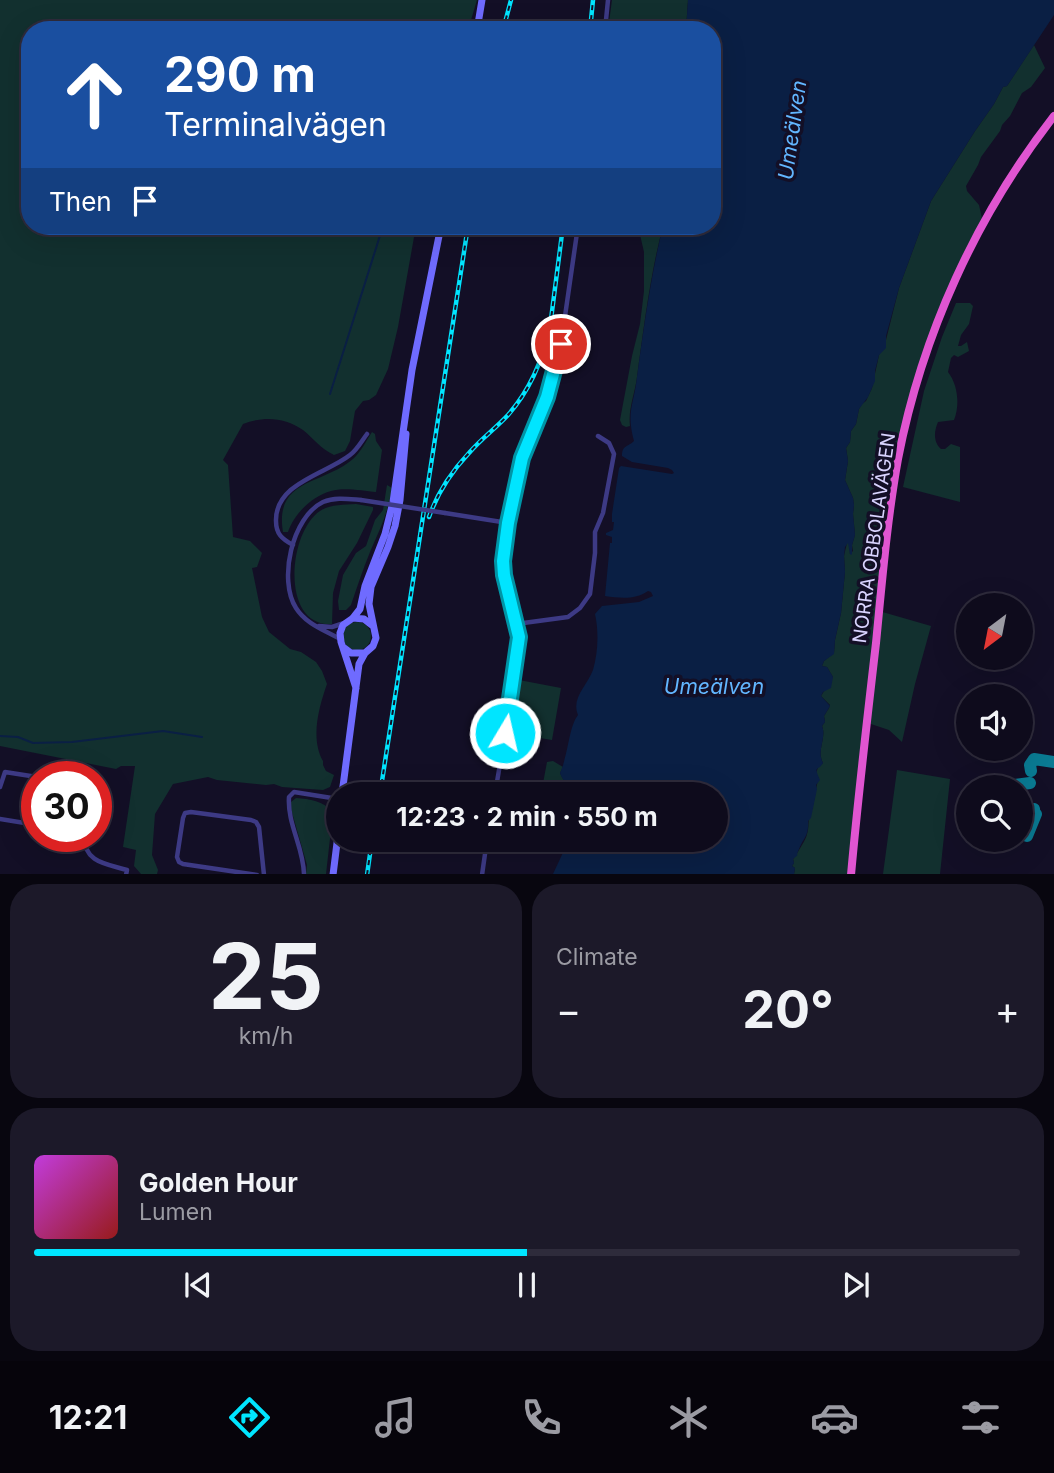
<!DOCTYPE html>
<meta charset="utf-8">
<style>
body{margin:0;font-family:Inter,sans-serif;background:#1c1929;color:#f1f3f6;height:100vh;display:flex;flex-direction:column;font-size:26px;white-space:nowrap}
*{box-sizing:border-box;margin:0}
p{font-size:23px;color:#9b9ba3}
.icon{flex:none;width:38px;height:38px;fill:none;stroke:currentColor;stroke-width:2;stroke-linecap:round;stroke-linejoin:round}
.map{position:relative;height:874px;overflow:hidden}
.details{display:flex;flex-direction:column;gap:10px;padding:10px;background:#08060f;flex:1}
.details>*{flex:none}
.guide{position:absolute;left:21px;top:21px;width:700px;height:214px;border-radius:28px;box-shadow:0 7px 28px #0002,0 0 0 2px #2e2b3b;background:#1a4fa0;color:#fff;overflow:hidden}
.needle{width:46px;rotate:212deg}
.controls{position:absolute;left:956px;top:593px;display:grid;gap:14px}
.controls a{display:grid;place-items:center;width:77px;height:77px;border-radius:50%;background:#0e0b1c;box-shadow:0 7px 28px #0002,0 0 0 2px #2e2b3b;font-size:35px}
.speed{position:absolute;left:21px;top:761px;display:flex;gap:14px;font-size:35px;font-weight:700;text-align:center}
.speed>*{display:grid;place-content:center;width:91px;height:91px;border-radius:50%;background:#0e0b1c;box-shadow:0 7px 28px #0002,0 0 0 2px #2e2b3b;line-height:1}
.speed .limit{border:10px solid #d22;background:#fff;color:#111}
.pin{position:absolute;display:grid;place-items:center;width:60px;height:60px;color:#fff;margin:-30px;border:4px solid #fff;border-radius:50%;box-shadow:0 2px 7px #0007}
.me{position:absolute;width:77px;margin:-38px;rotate:9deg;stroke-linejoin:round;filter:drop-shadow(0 0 5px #0008)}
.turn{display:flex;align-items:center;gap:24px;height:147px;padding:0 28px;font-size:32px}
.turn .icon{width:91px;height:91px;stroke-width:2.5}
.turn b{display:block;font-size:49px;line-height:60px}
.then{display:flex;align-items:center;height:66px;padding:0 28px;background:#0003;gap:14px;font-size:26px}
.big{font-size:52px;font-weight:700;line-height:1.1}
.details .widget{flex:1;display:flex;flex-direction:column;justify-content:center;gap:10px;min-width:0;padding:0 24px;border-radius:28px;background:#1c1929}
.details .dial{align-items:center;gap:0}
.dial b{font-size:91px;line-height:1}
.song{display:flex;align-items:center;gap:21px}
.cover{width:84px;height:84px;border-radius:10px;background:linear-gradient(135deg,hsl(290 70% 55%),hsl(0 70% 35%))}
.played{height:7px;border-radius:4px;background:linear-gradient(90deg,#00e5ff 50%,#2e2b3b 50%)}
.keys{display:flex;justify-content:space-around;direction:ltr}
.heat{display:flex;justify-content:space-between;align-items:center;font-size:38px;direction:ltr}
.details .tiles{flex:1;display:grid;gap:10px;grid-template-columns:1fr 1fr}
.widget:last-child{grid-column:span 2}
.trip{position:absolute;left:326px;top:782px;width:402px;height:70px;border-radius:35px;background:#0e0b1c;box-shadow:0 7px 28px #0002,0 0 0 2px #2e2b3b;font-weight:700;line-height:70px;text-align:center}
.menu{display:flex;height:112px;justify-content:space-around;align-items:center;background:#06040b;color:#9b9ba3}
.menu .icon{width:49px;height:49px}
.menu .selected{color:#00e5ff}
.menu b{font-size:32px;color:#f1f3f6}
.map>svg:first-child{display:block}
</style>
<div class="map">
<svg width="1054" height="875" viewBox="0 0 1054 875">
<rect width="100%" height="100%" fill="#130f26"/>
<path fill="#12302f" d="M 0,0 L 477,0 L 468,30 L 30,30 L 30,226 L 416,226 L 398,327 L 388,369 L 376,395 L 369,400 L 363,401 L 355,411 L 350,441 L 345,451 L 334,455 C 320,448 314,439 303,430 C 285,417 263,416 243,424 L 223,460 L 228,465 L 233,537 L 250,541 L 262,553 L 257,567 L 252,568 L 262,617 L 269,632 L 290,649 L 301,652 L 316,662 L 322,671 L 327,684 C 319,707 310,738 323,761 L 323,765 L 326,771 L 334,775 L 330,787 L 323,790 L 282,787 L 274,784 L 266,785 L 217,780 L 208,777 L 173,784 L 155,814 L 152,855 L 158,870 L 157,874 L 141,874 L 134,866 L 136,850 L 123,847 L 135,766 L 121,766 L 116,769 L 0,746 Z
M 612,0 L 688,0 L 686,30 L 608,30 Z
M 1034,45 L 1045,68 L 1031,87 L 1022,93 L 1010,116 L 1002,125 L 1000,131 L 981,157 L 978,165 L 966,186 L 967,191 L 979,205 L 983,223 L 962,263 L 907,418 L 879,611 L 931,626 L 915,684 L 902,742 L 889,730 L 868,723 L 851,874 L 794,874 L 795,868 L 792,866 L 794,863 L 793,859 C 796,855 806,840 807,834 C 809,829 808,823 809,818 C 811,812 813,807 814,801 C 816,793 816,785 819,778 L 816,774 L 818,767 L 823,763 C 816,750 827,738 822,726 L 825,722 L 824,716 L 829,708 L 830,705 L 821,696 L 833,677 L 827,667 L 822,666 L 824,661 L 834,653 L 835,640 L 841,613 L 845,572 L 844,556 L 847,543 L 849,543 L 850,554 L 853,551 L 852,545 L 855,535 L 853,514 L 854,505 L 853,498 L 845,480 L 848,461 L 846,448 L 850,442 L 851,431 L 856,424 L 859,409 L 862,404 L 866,401 L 872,388 L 879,355 L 885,344 L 899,288 L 931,201 L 975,131 L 994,104 L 1003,87 L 1007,86 Z
M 638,226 L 663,226 C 650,275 644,326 637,377 C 635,394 628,408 630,426 L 626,427 L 622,425 L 620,420 L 632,356 L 640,324 L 644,291 L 644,252 Z
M 956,303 L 970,303 L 973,306 L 969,324 L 961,335 L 958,346 L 961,346 L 967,342 L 969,351 L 958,357 L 954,355 L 951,358 L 948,372 C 958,385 960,405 954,420 L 938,422 C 934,431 933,442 941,449 L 945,449 L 951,444 L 960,447 L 960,502 L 903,487 L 924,391 L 942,337 Z
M 372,432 L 375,434 L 376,441 L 382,450 L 376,492 C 363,491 344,487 331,491 C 312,496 294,514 288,532 L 283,532 C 274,478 323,485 353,459 C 361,452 366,441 372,432 Z
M 387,485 L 392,488 C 388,513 380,529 370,552 C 363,569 357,587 351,605 L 346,610 L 339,610 L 338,601 L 343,575 L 356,553 L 366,546 L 375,520 L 383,510 Z
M 356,504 L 373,507 L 373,510 L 357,543 L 339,571 L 333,593 L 332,624 C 280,627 288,532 320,511 C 331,504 343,505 356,504 Z
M343 636a14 14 0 1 1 28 0a14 14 0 1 1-28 0Z
M 519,680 L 561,688 L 552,740 L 510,733 Z
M 553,761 L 563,767 L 560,773 C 564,782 570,789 579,791 L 582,794 L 541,794 L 547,762 Z
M 897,770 L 950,779 L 940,874 L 883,874 Z
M 296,798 C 310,799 323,801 333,812 L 326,874 L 306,874 L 307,865 L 291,809 L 291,802 Z"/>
<path fill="#0a1f44" d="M 688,0 L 1054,0 L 1054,15 L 1007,86 L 1003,87 L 994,104 L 975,131 L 931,201 L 899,288 L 886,336 L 886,348 L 879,355 L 875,371 L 875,381 L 868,397 L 859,409 L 856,424 L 851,431 L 850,442 L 846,448 L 848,461 L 845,480 L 853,498 L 854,505 L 853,514 L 855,535 L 852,545 L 852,554 L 851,555 L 850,554 L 848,543 L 845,547 L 844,556 L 845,572 L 841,613 L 835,640 L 834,654 L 824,661 L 822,666 L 827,667 L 833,677 L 831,688 L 823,692 L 821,696 L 830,706 L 824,716 L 825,722 L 822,726 C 827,738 816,750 823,763 C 818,772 813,764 820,780 L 816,785 L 817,789 L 811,818 L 808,821 C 809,836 804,837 799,849 C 794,860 802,851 793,859 L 794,863 L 792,866 L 795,868 L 794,874 L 553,874 L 567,844 L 574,844 L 577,840 L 716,840 L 716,794 L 582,794 L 579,791 C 570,789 563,782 560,773 C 568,756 569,726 578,715 C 571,698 587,686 593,670 C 598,653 599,632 595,614 L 602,606 L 639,602 L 653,596 L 651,592 L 648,591 C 635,600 620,598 605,596 L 610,543 L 612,543 L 612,537 L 606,535 L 606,533 L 613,530 L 614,522 L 612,522 L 612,514 L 619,468 L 621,466 L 672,474 L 674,473 L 672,470 L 668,468 L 632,462 L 622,456 C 622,445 628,447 634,441 C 626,411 634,405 637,377 C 644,326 651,275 663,226 L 712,226 L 712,30 L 686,30 Z"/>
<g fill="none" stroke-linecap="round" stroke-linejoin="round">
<path stroke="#0a1f44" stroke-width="2" d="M 453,30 L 456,25 L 471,22
M 330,394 L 383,226
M 0,736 L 18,737 L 33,743 L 72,742 L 163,731 L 202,737"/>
<path stroke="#0a7a92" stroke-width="12" d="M 1031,771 L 1030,765 L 1034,759 L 1054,762
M 1015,785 L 1030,783
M 1020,812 L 1034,809
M 1027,836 L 1036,814"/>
<path stroke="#3d3a85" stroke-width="4.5" d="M 605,30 L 608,0
M 445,513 L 508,523
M 293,545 C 282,539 276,534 276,521 C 275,483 326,474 350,455 C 357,450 361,442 367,434
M 516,624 L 568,617 L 580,608 L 590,594 L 595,553 L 595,532 L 603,513 L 614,454 L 609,443 L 598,436
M 319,626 L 332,627 L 344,623
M 340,639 C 324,630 306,624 296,608 C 278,580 292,517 323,502 C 335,497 348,499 361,500
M 0,787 L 5,772 L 37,777
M 495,794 L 509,710 L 518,637 L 504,574 L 503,561 L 508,523 L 522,458 L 547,397 L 561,344 L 578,226
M 0,819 L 37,825
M 84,836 C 84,863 107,864 127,870 L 126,875
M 257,875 L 183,864 L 179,862 L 177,857 L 183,818 L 185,813 L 191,812 L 251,820 L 256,822 L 259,827 L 264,875
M 304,875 C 304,848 287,824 289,797 L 294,792 L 338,799
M 482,875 L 487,840"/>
<path stroke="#6f6bff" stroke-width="7" d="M 477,30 L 482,0
M 353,618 L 364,619 L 373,626
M 343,647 L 351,653 L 365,653
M 356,688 L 341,642 L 340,633 L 343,625 L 353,618 L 360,609 L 365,586 L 385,534 L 393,502 L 412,370 L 441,226
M 342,794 L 359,664 L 365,653 L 373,646 L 376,638 L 369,604 L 371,587 L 388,547 L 395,526 L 400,500 L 406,434
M 333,875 L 338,835"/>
<path stroke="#e055d1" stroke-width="8" d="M 851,875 C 858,797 867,720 876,643 C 882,582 887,520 898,459 C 922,335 976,216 1054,116"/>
<defs>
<path id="rail" d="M 503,30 L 511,0
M 590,30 L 593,0
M 429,517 C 437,494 452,471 469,453 C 481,439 496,428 508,415 C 530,390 543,359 550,327 L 563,226
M 380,794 L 468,226
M 367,875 L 372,840"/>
</defs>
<use href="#rail" stroke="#00e5ff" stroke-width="4.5"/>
<use href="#rail" stroke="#130f26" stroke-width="2" stroke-dasharray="5" stroke-linecap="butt"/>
<path stroke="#3d3a85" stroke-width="4.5" d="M 361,500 L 445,513"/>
</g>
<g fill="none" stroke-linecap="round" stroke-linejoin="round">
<defs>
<path id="route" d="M 505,733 L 519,637 L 504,575 L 503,561 L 508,523 L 522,458 L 547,397 L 561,344"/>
</defs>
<use href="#route" stroke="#0095a6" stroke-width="18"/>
<use href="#route" stroke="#00e5ff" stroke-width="12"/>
</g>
<g text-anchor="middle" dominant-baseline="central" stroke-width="7" stroke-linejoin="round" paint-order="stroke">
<g font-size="19" fill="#d9d4ff" stroke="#130f26">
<text transform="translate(874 538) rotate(-82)">NORRA OBBOLAVÄGEN</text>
</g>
<g font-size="21" font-style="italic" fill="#62b6ff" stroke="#130f26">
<text transform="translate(792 130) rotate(-82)">Umeälven</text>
<text x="714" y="686">Umeälven</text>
</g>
</g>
</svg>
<div class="controls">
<a><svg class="needle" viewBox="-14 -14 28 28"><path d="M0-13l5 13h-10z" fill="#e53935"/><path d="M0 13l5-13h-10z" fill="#9b9ba3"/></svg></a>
<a><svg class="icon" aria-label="sound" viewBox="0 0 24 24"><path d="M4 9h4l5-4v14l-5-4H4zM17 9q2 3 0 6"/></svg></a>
<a><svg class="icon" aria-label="search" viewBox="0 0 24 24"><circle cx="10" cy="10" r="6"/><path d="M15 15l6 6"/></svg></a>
</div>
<div class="speed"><div class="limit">30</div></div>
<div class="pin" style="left:561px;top:344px;background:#d93025"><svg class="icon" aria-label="arrive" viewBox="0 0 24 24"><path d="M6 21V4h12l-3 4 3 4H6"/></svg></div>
<svg class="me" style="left:505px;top:733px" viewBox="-20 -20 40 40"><circle r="17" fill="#00e5ff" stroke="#fff" stroke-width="3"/><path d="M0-11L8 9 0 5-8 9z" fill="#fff"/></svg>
<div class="trip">12:23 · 2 min · 550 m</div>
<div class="guide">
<div class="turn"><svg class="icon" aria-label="ahead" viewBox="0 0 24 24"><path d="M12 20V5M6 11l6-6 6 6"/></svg><div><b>290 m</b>Terminalvägen</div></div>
<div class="then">Then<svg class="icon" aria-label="arrive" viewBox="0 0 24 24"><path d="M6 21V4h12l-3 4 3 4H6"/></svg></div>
</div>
</div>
<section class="details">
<div class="tiles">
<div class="widget dial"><b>25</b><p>km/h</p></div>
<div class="widget"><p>Climate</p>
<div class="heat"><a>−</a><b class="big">20°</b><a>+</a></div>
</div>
<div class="widget">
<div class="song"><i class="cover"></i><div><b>Golden Hour</b><p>Lumen</p></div></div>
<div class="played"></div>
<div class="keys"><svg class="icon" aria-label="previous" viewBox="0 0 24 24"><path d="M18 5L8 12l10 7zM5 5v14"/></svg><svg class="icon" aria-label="pause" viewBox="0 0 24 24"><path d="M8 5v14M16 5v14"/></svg><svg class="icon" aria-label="next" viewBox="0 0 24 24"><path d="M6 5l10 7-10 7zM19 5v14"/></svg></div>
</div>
</div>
</section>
<nav class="menu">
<b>12:21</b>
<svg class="icon selected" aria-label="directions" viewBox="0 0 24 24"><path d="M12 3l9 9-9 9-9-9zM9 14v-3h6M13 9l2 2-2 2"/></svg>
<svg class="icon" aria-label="music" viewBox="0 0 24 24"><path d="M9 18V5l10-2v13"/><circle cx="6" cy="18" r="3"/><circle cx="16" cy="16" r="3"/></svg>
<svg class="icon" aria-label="phone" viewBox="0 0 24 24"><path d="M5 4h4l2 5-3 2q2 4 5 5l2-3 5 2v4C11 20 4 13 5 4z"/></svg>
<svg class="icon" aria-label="climate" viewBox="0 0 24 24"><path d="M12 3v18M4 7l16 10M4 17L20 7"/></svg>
<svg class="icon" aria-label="car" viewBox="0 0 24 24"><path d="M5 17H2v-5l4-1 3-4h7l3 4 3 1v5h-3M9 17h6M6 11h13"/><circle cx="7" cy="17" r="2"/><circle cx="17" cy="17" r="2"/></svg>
<svg class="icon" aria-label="filters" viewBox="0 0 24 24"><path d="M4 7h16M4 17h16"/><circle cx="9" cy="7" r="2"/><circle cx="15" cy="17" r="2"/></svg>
</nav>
